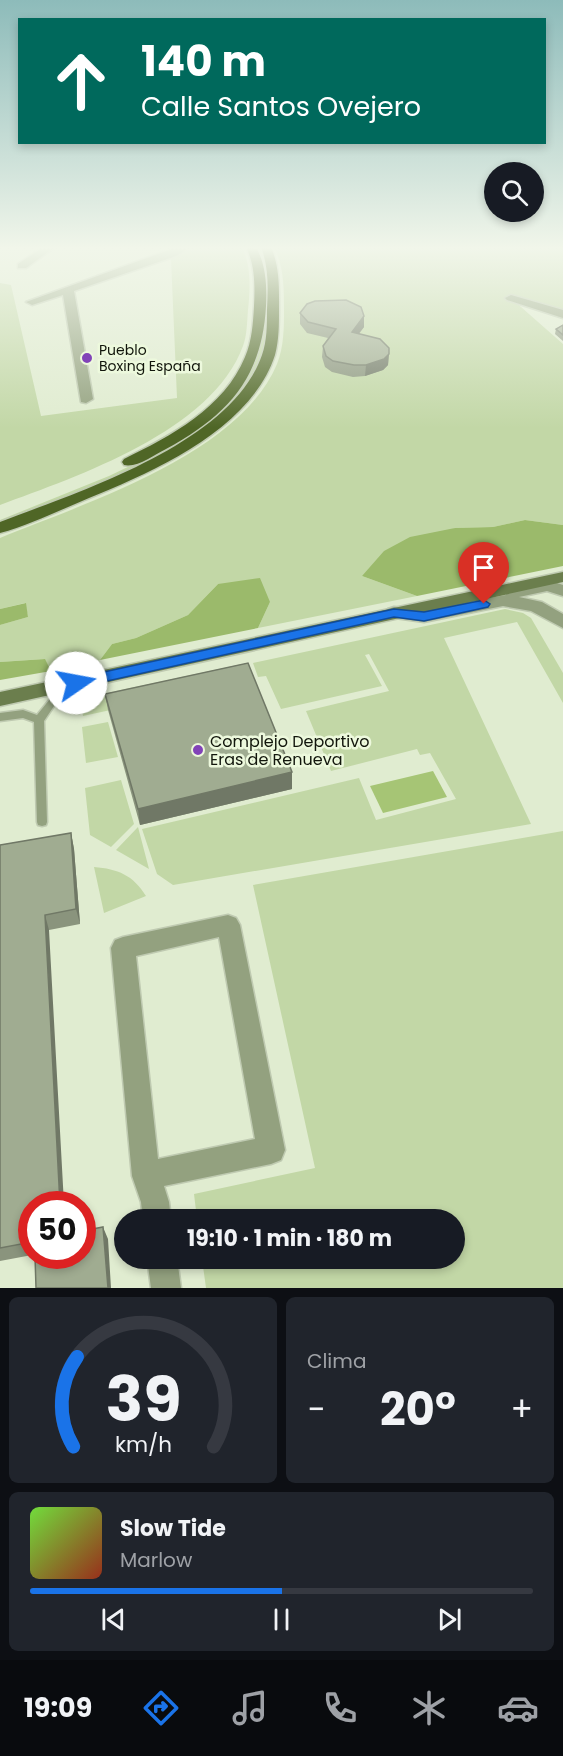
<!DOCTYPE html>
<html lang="es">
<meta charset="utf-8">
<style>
body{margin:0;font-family:Poppins,sans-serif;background:#20242c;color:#f1f3f6;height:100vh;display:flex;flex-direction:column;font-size:22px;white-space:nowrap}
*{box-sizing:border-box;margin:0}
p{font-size:20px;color:#9ea1a6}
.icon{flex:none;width:33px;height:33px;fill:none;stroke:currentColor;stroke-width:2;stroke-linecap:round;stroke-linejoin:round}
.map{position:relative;height:1288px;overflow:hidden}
.side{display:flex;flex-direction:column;gap:9px;padding:9px;background:#0d0f14;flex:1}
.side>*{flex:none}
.guide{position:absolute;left:18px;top:18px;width:528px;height:126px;border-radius:0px;box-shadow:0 3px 9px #0003;background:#00695c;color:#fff;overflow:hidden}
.controls{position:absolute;left:484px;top:162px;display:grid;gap:12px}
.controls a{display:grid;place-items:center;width:60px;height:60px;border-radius:50%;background:#171b24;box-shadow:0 3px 9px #0003;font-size:30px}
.speed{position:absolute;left:18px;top:1191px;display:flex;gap:12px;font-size:30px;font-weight:700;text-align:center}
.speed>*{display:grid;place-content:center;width:78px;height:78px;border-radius:50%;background:#171b24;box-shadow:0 3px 9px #0003;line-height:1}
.speed .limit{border:9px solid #d22;background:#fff;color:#111}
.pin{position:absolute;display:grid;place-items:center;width:51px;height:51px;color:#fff;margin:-62px -26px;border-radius:50% 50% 50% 0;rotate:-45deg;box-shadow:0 0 6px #0007}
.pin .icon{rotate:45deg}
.me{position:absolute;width:66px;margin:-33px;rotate:78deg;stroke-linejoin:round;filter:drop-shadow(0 0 4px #0008)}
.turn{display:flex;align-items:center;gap:21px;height:126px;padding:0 24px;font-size:27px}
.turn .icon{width:78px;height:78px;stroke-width:2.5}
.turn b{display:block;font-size:42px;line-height:51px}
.big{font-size:45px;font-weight:700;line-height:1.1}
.side .tile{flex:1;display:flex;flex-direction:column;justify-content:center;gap:9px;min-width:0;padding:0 21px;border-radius:9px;background:#20242c}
.side .dial{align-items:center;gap:0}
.dial svg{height:156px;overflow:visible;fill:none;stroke:#363941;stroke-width:7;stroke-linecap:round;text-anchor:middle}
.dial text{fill:#f1f3f6;stroke:none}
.song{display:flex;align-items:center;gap:18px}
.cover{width:72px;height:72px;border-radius:9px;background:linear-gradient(135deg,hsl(100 70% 55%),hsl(10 70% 35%))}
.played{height:6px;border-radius:3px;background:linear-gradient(90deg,#1a73e8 50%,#363941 50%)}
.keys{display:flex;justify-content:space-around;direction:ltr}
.heat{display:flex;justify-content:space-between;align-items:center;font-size:33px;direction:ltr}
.side .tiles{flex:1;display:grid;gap:9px;grid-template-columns:1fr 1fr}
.tile:last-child{grid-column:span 2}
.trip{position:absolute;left:114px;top:1209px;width:351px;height:60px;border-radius:30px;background:#171b24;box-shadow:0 3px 9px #0003;font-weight:700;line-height:60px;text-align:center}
.dock{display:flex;height:96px;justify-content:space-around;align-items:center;background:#090b0e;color:#9ea1a6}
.dock .icon{width:42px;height:42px}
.dock .active{color:#1a73e8}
.dock b{font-size:27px;color:#f1f3f6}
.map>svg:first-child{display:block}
</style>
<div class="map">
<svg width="563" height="1288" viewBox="0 0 563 1288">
<rect width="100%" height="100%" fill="#e0ecd0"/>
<path fill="#c2d7a6" d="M 196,247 L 241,247 C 252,264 250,291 248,310 C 247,322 247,336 243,346 C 212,431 78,476 0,505 L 0,283 L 11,285 L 41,416 L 177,398 L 171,259 Z
M 257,247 C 271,254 267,284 267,298 C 268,323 267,351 254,373 C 209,452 80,492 0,523 L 0,520 L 109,476 L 157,453 L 230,399 L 251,371 L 261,345 L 264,271 Z
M 274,247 L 563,247 L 563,314 L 512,299 L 563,344 L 563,525 L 525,520 L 493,527 L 455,528 L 362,576 L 417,596 L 258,628 L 270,602 L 218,584 L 188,615 L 136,638 L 112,644 L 100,660 L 51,671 L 44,659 L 0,662 L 0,625 L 28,617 L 25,603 L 0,609 L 0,538 C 85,503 239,455 277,364 C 284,347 284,327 284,310 C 284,288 284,267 274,247 Z
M 505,609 L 523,613 L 531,618 L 563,673 L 563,703 L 517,622 L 444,638 L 531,824 L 173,885 L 157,874 L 142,829 L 359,778 L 376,820 L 456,799 L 430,753 L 420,755 L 417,749 L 331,771 L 306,711 L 389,691 L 369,654 L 365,655 L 382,686 L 281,709 L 266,676 L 258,677 L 253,663 Z
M 242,664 L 249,680 L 83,716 L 79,699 Z
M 108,722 L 118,757 L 86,763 L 82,727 Z
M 121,780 L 134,824 L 111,847 L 90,835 L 85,788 Z
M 138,827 L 149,869 L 116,850 Z
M 563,831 L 563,1288 L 206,1288 L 202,1259 L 454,1258 L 454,1220 L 197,1219 L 194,1194 L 315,1168 L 253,885 Z
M 94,867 C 118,869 133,875 146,896 L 104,913 Z"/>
<path fill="#9bba6b" d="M 525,520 L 563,525 L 563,566 L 417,596 L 362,576 L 384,551 L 410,537 L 455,528 L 493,527 Z
M 260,578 L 270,602 L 258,628 L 100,660 L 112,644 L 136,638 L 188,615 L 218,584 Z
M 26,603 L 28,617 L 0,625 L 0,609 Z
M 45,659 L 51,671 L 0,680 L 0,662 Z"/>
<path fill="#a6c575" d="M 433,771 L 447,797 L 383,813 L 370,786 Z"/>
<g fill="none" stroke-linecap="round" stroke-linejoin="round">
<defs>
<path id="lane" d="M 75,681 L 80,684 L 78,686 L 56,703 L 44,721 L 47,822 L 46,825 L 42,826 L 38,825 L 37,822 L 34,722 L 23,718 L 0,721 L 0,713 L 23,710 L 37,715 L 50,699 Z"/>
<path id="street" d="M 43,247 L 55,247 L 26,268 L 18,268 L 18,264 Z
M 177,247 L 191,247 L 176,256 L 74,291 L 93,399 L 86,403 L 81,402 L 63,295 L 32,305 L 26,302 Z
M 511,295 L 563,310 L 563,318 L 507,300 L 505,298 Z
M 548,580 L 563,585 L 563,596 L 547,591 L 519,597 L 542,602 L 563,614 L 563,628 L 531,611 L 503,606 L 424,622 L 388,617 L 385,613 L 388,609 L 394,607 L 424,610 L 506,595 L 507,589 Z
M 228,915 L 236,918 L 240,925 L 285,1150 L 281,1160 L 271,1164 L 164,1186 L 169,1202 L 171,1220 L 143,1220 L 141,1202 L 132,1176 L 111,948 L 115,940 L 123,937 ZM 219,937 L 255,1139 L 158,1159 L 136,956 Z
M 147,1258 L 177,1258 L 181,1288 L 151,1288 Z"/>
<path id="secondary" d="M 563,572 L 563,582 L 0,706 L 0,692 Z"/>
<path id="primary" d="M 246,247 L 256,247 C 266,265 267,286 266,306 C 262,378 228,415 166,449 C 154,455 137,468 124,465 L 122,462 L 124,459 C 171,436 224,408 245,357 C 252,341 253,323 254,306 C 255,286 255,265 246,247 Z
M 261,247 L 271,247 C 280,268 279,288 279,310 C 279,325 279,340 275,355 C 251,429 155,471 89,498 C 60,510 30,525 0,533 L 0,522 C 80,491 231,444 262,355 C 267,341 267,325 267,310 C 268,288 269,268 261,247 Z"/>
</defs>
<use href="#lane" stroke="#bfcab1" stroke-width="3"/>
<use href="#street" stroke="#bfcab1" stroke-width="3"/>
<use href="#secondary" stroke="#bfcab1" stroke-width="3"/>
<use href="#primary" stroke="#bfcab1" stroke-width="3"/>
<use href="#lane" fill="#93a17f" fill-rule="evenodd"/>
<use href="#street" fill="#93a17f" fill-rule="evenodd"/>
<use href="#secondary" fill="#6b7e4d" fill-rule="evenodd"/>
<use href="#primary" fill="#4f6626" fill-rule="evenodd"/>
</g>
<path fill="#8a947d" d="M 300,313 L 364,316 L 364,327 L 359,334 L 389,348 L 388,365 L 383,370 L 365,376 L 353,377 L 332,372 L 325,367 L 322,357 L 323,346 L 328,338 L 307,333 L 300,324 Z
M 563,325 L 563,341 L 555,334 L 556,329 Z
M 105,694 L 292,772 L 292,789 L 140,825 L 108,710 Z
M 71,833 L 74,849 L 80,924 L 49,930 L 32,1204 L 32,1255 L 0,1261 L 0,845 Z"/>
<path fill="#707866" d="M 364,316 L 364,327 L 351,343 L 352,332 Z
M 389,354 L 388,365 L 383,370 L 365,376 L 366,365 Z
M 292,772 L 292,789 L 140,825 L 138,809 Z
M 71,833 L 74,849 L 80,924 L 76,909 Z
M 45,915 L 49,930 L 64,1204 L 60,1204 Z
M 103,1227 L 108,1239 L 111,1288 L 108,1288 Z"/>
<path fill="#a0ac91" stroke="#707866" stroke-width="1.5" d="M 346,300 L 361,307 L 364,316 L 352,332 L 380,339 L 389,348 L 389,354 L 384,359 L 366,365 L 354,365 L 333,361 L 326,356 L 323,346 L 336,329 L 308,322 L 300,313 L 307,304 L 315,301 Z
M 563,325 L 563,335 L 556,329 Z
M 248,663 L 292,772 L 138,809 L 105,694 Z
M 71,833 L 76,909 L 45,915 L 60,1204 L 32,1204 L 32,1242 L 0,1248 L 0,845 Z
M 103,1227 L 108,1288 L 36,1288 L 35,1256 L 82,1256 L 82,1231 Z"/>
<linearGradient id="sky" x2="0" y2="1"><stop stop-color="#8dbbba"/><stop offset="0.58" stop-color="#f1f6ea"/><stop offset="1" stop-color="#f1f6ea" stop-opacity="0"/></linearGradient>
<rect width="563" height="428" fill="url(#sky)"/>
<path fill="#1a73e8" stroke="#114b97" stroke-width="1.5" d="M 484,600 L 490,604 L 488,607 L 424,621 L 394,617 L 76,688 L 69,683 L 76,678 L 394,609 L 424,612 Z"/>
<g fill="#8243b8" stroke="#edf9dd" stroke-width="2">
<circle cx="87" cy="358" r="6"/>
<circle cx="198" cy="750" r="6"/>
</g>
<g text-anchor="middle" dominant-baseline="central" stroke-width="5" stroke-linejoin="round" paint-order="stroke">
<g font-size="14" fill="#12160c" stroke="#edf9dd" text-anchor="start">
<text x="99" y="350">Pueblo<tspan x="99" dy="16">Boxing España</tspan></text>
</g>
<g font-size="16" fill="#12160c" stroke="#edf9dd" text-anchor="start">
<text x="210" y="741">Complejo Deportivo<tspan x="210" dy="18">Eras de Renueva</tspan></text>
</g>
</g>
</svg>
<div class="controls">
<a><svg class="icon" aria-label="search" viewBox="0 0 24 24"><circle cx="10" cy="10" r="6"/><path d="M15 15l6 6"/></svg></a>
</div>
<div class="speed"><div class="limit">50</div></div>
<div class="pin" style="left:484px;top:604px;background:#d93025"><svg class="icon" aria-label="arrive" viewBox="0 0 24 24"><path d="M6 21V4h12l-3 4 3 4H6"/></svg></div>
<svg class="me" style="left:76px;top:683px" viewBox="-20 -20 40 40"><circle r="19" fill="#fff"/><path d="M0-13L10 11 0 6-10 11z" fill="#1a73e8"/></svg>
<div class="trip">19:10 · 1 min · 180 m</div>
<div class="guide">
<div class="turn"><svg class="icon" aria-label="ahead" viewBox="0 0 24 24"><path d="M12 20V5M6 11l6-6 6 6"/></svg><div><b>140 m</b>Calle Santos Ovejero</div></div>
</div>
</div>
<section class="side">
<div class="tiles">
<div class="tile dial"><svg viewBox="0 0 100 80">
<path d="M14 69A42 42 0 1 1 86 69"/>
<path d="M14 69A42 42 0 0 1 16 23" stroke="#1a73e8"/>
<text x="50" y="56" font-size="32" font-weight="700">39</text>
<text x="50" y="72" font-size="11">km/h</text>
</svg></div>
<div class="tile"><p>Clima</p>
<div class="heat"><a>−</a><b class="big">20°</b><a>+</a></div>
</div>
<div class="tile">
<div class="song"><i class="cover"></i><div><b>Slow Tide</b><p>Marlow</p></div></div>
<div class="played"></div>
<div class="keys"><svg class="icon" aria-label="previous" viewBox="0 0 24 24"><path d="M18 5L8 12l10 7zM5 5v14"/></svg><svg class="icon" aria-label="pause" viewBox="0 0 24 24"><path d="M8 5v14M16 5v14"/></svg><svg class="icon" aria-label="next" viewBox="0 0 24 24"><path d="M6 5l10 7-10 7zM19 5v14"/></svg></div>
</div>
</div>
</section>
<nav class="dock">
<b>19:09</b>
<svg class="icon active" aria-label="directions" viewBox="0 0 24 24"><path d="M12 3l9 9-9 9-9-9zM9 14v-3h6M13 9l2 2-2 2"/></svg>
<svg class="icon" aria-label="music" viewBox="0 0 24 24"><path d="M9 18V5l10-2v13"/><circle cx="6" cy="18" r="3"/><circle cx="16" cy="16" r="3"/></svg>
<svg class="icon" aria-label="phone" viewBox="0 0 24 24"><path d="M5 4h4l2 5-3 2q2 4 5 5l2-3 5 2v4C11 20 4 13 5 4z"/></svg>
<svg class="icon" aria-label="climate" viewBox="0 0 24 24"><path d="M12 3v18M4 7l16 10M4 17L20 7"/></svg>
<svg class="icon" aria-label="car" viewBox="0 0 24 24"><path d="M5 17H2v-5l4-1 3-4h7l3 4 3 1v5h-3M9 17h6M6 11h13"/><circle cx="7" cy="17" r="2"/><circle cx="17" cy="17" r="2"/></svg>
</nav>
